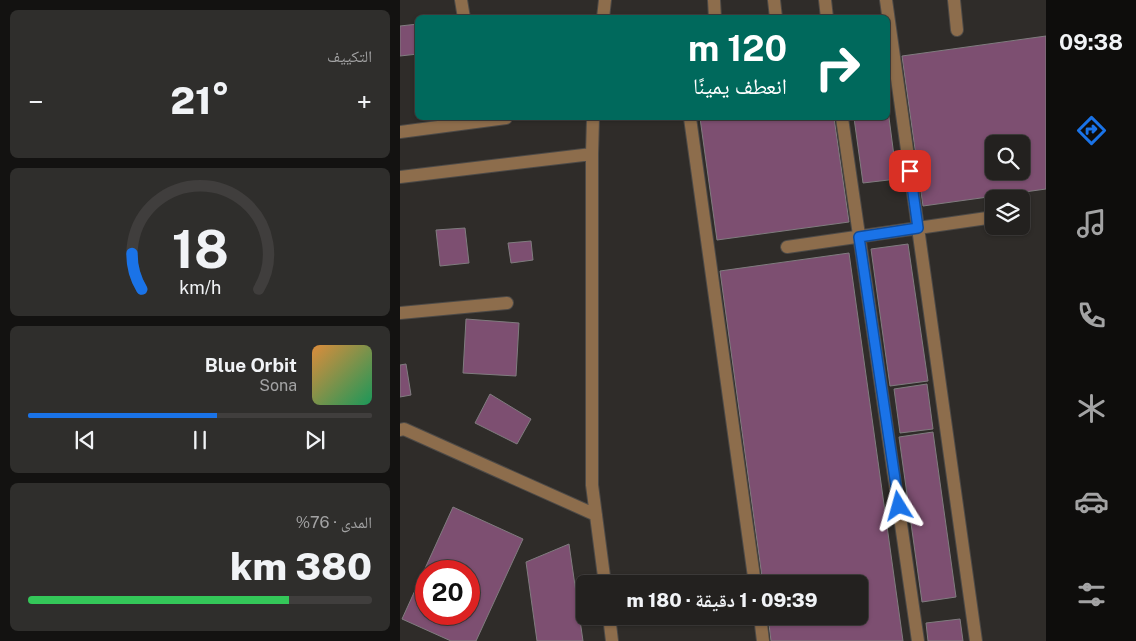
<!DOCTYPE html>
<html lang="ar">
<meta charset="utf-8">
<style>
body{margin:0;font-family:"Public Sans","Noto Naskh Arabic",sans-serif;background:#2f2e2c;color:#f1f3f6;direction:rtl;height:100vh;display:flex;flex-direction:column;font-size:19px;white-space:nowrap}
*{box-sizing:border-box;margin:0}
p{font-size:16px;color:#a3a3a4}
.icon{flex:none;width:28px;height:28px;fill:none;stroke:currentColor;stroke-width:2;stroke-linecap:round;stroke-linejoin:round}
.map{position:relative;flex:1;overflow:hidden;direction:ltr}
.sheet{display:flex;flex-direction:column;gap:10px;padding:10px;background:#131211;width:400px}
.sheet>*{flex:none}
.guide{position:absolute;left:15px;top:15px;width:475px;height:105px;border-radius:8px;box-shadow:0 1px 4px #0004,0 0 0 1px #403e3d;direction:rtl;background:#00695c;color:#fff;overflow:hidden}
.tools{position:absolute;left:585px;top:135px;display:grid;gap:10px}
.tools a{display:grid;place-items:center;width:45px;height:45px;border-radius:8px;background:#23211f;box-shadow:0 1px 4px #0004,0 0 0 1px #403e3d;font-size:25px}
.speed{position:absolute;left:15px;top:560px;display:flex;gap:10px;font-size:25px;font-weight:700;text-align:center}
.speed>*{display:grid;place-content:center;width:65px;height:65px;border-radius:50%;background:#23211f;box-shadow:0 1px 4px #0004,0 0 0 1px #403e3d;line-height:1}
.speed .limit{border:8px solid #d22;background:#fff;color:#111}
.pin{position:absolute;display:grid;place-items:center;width:42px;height:42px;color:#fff;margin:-21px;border-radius:10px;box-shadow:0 2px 8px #0006}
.me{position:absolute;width:55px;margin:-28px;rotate:352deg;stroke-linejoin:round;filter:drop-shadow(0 0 4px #0008)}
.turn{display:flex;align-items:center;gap:18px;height:105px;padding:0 20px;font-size:22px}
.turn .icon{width:65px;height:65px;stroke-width:2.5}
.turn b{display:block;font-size:35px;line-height:42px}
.big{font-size:38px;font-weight:800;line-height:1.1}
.sheet .card{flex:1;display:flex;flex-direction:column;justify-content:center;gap:8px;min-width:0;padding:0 18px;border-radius:8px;background:#2f2e2c}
.sheet .dial{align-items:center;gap:0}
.dial svg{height:130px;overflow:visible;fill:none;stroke:#403e3d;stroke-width:7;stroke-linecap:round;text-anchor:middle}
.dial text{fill:#f1f3f6;stroke:none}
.song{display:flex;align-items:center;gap:15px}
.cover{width:60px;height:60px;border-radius:8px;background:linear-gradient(135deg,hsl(30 70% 55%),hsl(150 70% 35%))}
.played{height:5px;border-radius:2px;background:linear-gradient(90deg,#1a73e8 55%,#403e3d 55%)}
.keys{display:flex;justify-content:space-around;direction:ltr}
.heat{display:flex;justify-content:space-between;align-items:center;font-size:28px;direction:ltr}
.charge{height:8px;border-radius:4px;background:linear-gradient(90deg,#34c759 76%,#403e3d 0)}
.trip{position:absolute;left:176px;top:575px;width:292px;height:50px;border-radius:8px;background:#23211f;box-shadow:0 1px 4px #0004,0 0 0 1px #403e3d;font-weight:800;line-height:50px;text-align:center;direction:rtl}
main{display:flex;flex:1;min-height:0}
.tab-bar{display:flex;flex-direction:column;width:90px;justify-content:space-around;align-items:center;background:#0e0d0c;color:#a3a3a4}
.tab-bar .icon{width:35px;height:35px}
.tab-bar .on{color:#1a73e8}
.tab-bar b{font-size:22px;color:#f1f3f6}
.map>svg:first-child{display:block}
</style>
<main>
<nav class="tab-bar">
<b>09:38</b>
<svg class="icon on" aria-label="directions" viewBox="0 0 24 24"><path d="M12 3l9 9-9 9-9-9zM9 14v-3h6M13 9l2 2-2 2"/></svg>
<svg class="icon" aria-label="music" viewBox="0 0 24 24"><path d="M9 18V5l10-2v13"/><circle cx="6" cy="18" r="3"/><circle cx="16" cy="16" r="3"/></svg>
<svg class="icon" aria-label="phone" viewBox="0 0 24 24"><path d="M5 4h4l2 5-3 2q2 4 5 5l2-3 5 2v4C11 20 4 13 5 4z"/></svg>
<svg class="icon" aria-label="climate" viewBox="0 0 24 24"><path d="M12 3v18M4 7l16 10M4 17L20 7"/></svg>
<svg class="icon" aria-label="car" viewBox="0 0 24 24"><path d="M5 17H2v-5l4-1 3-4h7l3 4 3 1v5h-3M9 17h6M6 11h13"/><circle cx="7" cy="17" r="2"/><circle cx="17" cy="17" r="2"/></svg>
<svg class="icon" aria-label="filters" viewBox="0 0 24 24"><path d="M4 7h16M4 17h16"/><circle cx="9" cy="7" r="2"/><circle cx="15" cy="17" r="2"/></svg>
</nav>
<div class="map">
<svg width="646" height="641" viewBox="0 0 646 641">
<rect width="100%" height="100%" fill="#2f2c29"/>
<path fill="#7d4f71" stroke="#807c7f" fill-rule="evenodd" d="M 18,24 L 18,54 L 0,56 L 0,26 Z
M 646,36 L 646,189 L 523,206 L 502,56 ZM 594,144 L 621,144 L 621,171 L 594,171 Z
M 488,110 L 497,179 L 463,183 L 454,118 L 488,118 Z
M 300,118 L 434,118 L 449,222 L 317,240 Z
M 65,228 L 69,263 L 40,266 L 36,230 Z
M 131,241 L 133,260 L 111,263 L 108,243 Z
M 508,244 L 528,381 L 490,386 L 471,249 Z
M 449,253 L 503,641 L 371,641 L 368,616 L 460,616 L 460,584 L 363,584 L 320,271 Z
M 66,319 L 119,323 L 116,376 L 63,373 Z
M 6,364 L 11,395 L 0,397 L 0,365 Z
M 527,384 L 533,429 L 500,433 L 494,389 Z
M 90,394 L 131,419 L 117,444 L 75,423 Z
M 533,432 L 556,597 L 522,602 L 499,437 Z
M 53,507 L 123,539 L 76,641 L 51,641 L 2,619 ZM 26,571 L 69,571 L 69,614 L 26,614 Z
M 169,544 L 183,641 L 137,641 L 126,562 Z
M 560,619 L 563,641 L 528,641 L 526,623 Z"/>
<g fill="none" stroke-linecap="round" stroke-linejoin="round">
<defs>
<path id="minor" d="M 61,0 L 64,18
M 314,0 L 315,18
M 374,0 L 376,18
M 425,0 L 427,18
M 486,0 L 576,641
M 554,0 L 557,30
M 203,18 L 205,0
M 193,118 L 192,154 L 192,485 L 205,584
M 290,118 L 355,584
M 442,118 L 518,641
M 0,132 L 106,118
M 0,177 L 192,154
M 387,247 L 594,217
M 0,313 L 107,303
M 0,430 L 4,429 L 196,515
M 209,616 L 212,641
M 360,616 L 363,641"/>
</defs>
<use href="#minor" stroke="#4d4a47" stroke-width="14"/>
<use href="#minor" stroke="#8d6d4c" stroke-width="12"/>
</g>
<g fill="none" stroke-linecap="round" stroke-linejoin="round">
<defs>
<path id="route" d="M 499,506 L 459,237 L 518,228 L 510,171"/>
</defs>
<use href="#route" stroke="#114b97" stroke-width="12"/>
<use href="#route" stroke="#1a73e8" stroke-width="9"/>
</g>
</svg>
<div class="tools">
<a><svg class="icon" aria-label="search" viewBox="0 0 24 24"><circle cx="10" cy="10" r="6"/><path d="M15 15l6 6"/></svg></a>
<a><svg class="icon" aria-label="layers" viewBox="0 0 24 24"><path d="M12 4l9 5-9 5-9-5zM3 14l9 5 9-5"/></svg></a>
</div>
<div class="speed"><div class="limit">20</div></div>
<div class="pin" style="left:510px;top:171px;background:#d93025"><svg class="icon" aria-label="arrive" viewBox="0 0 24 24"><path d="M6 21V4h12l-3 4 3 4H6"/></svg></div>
<svg class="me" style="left:499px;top:506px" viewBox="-20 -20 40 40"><path d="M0-17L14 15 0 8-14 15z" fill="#1a73e8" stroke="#fff" stroke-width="4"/></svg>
<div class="trip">09:39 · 1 دقيقة · 180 m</div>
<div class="guide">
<div class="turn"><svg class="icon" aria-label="right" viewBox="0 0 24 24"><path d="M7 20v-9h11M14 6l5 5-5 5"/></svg><div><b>120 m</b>انعطف يمينًا</div></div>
</div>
</div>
<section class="sheet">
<div class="card"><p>التكييف</p>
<div class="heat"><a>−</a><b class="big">21°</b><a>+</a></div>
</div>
<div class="card dial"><svg viewBox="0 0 100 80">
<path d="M14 69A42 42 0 1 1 86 69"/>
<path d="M14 69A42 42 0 0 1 8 47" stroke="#1a73e8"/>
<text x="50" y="56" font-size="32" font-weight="700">18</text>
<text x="50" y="72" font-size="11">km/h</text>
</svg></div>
<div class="card">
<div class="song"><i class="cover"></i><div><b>Blue Orbit</b><p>Sona</p></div></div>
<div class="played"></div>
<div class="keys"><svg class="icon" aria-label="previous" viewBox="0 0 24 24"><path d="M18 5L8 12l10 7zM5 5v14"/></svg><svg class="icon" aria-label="pause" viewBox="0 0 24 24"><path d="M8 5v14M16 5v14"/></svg><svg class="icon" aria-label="next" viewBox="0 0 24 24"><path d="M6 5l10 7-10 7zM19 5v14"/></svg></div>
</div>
<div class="card"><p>المدى · 76%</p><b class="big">380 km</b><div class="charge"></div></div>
</section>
</main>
